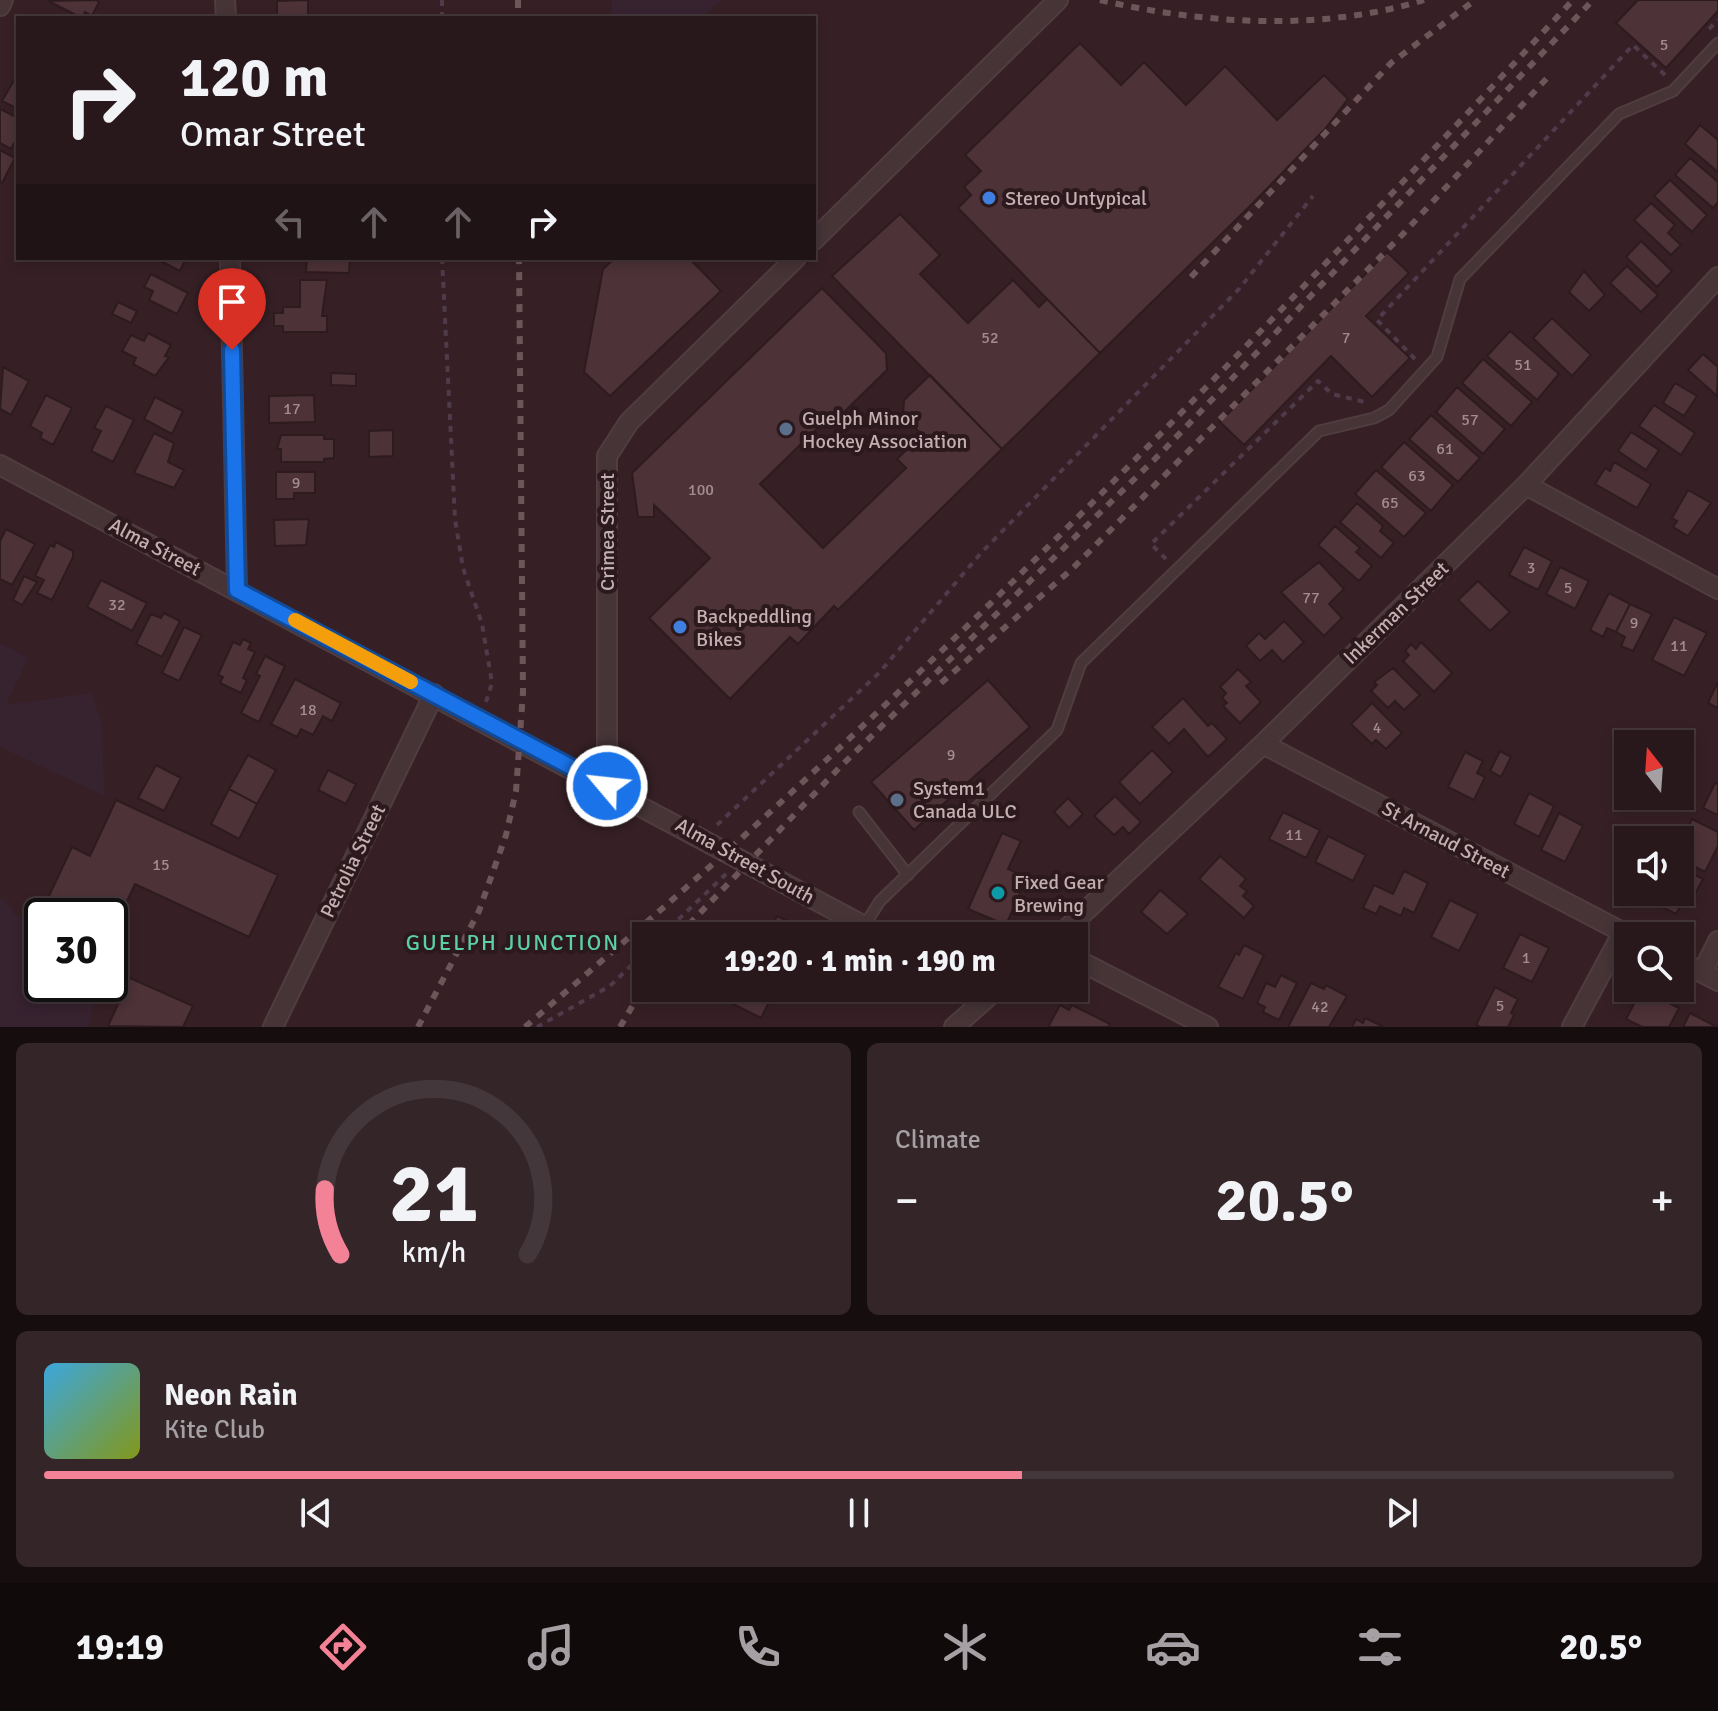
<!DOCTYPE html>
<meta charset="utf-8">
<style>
body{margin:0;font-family:Signika,sans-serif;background:#342529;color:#f1f3f6;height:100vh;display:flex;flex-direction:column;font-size:30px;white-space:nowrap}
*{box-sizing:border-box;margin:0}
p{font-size:26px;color:#a5a0a3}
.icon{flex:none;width:44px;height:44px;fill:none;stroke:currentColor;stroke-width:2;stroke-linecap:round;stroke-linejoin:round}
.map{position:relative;height:1027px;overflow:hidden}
.side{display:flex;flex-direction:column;gap:16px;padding:16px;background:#160d0f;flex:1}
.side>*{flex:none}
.top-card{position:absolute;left:16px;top:16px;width:800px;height:244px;border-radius:0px;box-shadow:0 4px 12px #0003,0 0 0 2px #44373b;background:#28181c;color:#f1f3f6;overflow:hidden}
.needle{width:52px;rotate:343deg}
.buttons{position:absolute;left:1614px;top:730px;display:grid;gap:16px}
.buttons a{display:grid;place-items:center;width:80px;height:80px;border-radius:0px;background:#28181c;box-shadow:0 4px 12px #0003,0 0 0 2px #44373b;font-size:40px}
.speed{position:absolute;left:24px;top:898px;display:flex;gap:16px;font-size:40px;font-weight:700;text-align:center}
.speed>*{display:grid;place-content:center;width:104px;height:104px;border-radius:50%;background:#28181c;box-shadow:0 4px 12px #0003,0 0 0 2px #44373b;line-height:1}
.speed .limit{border:4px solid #111;border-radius:12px;background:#fff;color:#111}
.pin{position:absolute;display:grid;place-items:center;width:68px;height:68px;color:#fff;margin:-82px -34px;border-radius:50% 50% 50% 0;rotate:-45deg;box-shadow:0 0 8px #0007}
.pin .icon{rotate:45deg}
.me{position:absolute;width:88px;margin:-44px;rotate:298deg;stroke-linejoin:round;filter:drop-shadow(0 0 6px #0008)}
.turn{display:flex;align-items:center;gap:28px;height:168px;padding:0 32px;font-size:36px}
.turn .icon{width:104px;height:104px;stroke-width:2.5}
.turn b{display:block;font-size:56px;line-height:68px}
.lanes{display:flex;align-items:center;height:76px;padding:0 32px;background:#0003;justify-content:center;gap:40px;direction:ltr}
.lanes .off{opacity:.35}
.big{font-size:60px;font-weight:700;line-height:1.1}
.side .widget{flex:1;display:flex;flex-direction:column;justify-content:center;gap:12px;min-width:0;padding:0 28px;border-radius:12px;background:#342529}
.side .dial{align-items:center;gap:0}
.dial svg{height:208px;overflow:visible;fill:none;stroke:#44373b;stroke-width:7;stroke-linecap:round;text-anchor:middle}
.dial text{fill:#f1f3f6;stroke:none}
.song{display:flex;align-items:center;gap:24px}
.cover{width:96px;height:96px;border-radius:12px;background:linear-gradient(135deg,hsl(200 70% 55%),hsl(70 70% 35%))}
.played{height:8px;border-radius:4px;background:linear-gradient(90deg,#f48296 60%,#44373b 60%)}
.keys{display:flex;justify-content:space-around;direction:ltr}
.heat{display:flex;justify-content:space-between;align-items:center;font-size:44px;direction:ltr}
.side .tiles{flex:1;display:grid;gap:16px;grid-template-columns:1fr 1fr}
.widget:last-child{grid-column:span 2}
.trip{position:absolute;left:632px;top:922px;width:456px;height:80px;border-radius:0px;background:#28181c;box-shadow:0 4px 12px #0003,0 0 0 2px #44373b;font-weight:700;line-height:80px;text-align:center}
.tabs{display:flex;height:128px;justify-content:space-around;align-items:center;background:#100a0b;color:#a5a0a3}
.tabs .icon{width:56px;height:56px}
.tabs .on{color:#f48296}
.tabs b{font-size:36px;color:#f1f3f6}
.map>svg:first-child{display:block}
</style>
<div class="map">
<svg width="1718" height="1027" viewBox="0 0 1718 1027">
<rect width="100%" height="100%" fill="#362025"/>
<path fill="#372230" d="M 612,0 L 721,0 L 702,18 L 612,18 Z
M 0,643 L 28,658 L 6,705 L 91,693 L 101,720 L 105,796 L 0,747 Z
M 0,897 L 14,911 L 11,913 L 42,928 L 42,984 L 99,984 L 88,1027 L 0,1027 Z"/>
<path fill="#4d3238" stroke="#2d1b1f" stroke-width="2" d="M 96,0 L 99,2 L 92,16 L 85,12 L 82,18 L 48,1 Z
M 308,0 L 308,18 L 277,18 L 277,1 Z
M 1638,0 L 1718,0 L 1718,11 L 1666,68 L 1616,23 Z
M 1080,43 L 1121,85 L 1144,62 L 1186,105 L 1225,66 L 1277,120 L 1324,75 L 1348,99 L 1325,129 L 1249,207 L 1100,353 L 958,208 L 971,195 L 964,187 L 981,171 L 965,155 Z
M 16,77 L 18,78 L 18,109 L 2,101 Z
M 0,109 L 18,118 L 18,136 L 11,149 L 0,143 Z
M 1700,125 L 1718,140 L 1718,172 L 1685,144 Z
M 0,150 L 15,158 L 2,183 L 0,182 Z
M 1690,158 L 1718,182 L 1718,202 L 1713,208 L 1675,175 Z
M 1670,180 L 1707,215 L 1692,232 L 1654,196 Z
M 1651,203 L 1675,225 L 1668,233 L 1681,245 L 1671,255 L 1634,220 Z
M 900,214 L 940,255 L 920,274 L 968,323 L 1013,280 L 1039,307 L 1047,299 L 1100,353 L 1002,449 L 832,276 Z
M 1641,241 L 1672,271 L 1657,287 L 1626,257 Z
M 1387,252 L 1409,273 L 1366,316 L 1410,358 L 1372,397 L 1331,356 L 1244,445 L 1220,422 Z
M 155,258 L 186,258 L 180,271 Z
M 307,258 L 350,258 L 349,273 L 306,272 Z
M 615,258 L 689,258 L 721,291 L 610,396 L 584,372 L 603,269 Z
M 1627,266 L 1658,295 L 1641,312 L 1610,283 Z
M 1584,271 L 1605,295 L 1589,311 L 1569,292 Z
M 151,274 L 188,293 L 177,314 L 149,300 L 153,291 L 144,287 Z
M 300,280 L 327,280 L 322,316 L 327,316 L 327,332 L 283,332 L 283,326 L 274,326 L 274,313 L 283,313 L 283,307 L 300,307 Z
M 822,288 L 886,353 L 887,370 L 843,413 L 838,408 L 760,484 L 823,548 L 906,468 L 897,459 L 922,435 L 903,415 L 904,400 L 930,375 L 1002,449 L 838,610 L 834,606 L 798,644 L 790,637 L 730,699 L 649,618 L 710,558 L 654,505 L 654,517 L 638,517 L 632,473 Z
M 118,302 L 137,311 L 131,323 L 112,314 Z
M 1552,318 L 1591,355 L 1572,376 L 1533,338 Z
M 1510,331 L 1559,374 L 1537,400 L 1487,356 Z
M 148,333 L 171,345 L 165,356 L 169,357 L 155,376 L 133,364 L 136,358 L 122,351 L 131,335 L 144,341 Z
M 1703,354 L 1718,367 L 1717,396 L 1688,370 Z
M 1483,359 L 1532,402 L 1511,426 L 1462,383 Z
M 3,367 L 29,381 L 11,415 L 0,409 Z
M 331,373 L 356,374 L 356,386 L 331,385 Z
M 1675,383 L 1697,396 L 1684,416 L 1663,403 Z
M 1457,387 L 1505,429 L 1483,454 L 1436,412 Z
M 46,395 L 72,408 L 53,445 L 40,438 L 42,433 L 30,426 Z
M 314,395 L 315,422 L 269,423 L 269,396 Z
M 155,397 L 183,411 L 172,434 L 144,419 Z
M 1654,405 L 1695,433 L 1681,455 L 1639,426 Z
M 106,406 L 134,420 L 113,462 L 91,451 L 101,431 L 94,428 Z
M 1431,415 L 1480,458 L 1458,482 L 1409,439 Z
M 393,430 L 393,456 L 369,457 L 369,431 Z
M 1631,432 L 1659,450 L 1646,470 L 1618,451 Z
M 154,433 L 174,443 L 168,462 L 184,470 L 174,488 L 134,473 Z
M 281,435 L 324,435 L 324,439 L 334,439 L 334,458 L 324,459 L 324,462 L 281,462 L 281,449 L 277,449 Z
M 1404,442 L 1453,485 L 1431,511 L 1381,467 Z
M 1614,462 L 1651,484 L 1637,508 L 1595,484 L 1605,468 L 1610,471 Z
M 1376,470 L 1426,513 L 1404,537 L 1355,494 Z
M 276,472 L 315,472 L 315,493 L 294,493 L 294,499 L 276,499 Z
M 1688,490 L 1711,503 L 1688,536 L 1673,527 L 1677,521 L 1672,518 Z
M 1357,503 L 1383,526 L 1380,531 L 1394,543 L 1381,558 L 1340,522 Z
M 309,519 L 306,545 L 275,546 L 274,520 Z
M 1335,526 L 1360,548 L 1356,552 L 1372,566 L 1359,581 L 1318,545 Z
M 6,529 L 35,544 L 12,585 L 0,579 L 0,541 Z
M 56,542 L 73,551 L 73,557 L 52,600 L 37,593 L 44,580 L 35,576 L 50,545 L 54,547 Z
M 1524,547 L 1552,561 L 1538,590 L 1509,575 Z
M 1319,562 L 1344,589 L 1329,604 L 1342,618 L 1324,636 L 1281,592 Z
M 1560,567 L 1589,581 L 1575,609 L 1546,594 Z
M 24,576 L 37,582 L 22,605 L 13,600 Z
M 101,580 L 147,603 L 132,631 L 87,607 Z
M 1478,581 L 1510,612 L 1490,631 L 1458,600 Z
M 1609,593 L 1630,604 L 1616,632 L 1607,628 L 1603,637 L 1590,630 Z
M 1630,604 L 1652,614 L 1633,651 L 1621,646 L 1625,637 L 1616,632 Z
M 164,613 L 180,621 L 162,657 L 136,644 L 151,614 L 161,618 Z
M 1674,617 L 1707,633 L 1684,676 L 1652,660 Z
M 1284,621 L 1304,642 L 1283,662 L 1272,650 L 1260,661 L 1246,646 L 1259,633 L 1265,639 Z
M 184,627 L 202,635 L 179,681 L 162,673 Z
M 243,639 L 251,643 L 248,649 L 255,652 L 243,678 L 247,680 L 241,693 L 220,683 L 223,677 L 218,675 L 233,642 L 240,645 Z
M 1421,642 L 1452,673 L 1434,692 L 1403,661 L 1409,655 L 1405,651 L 1411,644 L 1416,649 Z
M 265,656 L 285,666 L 259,722 L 241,713 L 260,676 L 256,674 Z
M 1393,668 L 1420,695 L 1404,710 L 1395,701 L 1388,708 L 1371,691 L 1377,685 L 1374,682 Z
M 1238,669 L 1251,682 L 1246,686 L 1261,702 L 1240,723 L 1223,706 L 1227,703 L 1222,698 L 1226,693 L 1220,687 Z
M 295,679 L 341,703 L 332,721 L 323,716 L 313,735 L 301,729 L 297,737 L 271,724 Z
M 988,680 L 1030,727 L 914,830 L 871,782 Z
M 1718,682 L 1718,708 L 1708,703 Z
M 1183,698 L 1208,726 L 1212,723 L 1227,739 L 1208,757 L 1184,729 L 1169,744 L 1152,727 Z
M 1372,703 L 1402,733 L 1386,749 L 1376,740 L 1372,744 L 1351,724 Z
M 1152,750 L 1173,772 L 1140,804 L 1119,782 Z
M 1500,751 L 1511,757 L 1501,777 L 1490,771 Z
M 1465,752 L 1483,761 L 1477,773 L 1485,777 L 1474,800 L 1448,787 Z
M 248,755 L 276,770 L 257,804 L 229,789 Z
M 156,765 L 181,778 L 164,811 L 138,798 Z
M 328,770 L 356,784 L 346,804 L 318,790 Z
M 1715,783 L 1718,784 L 1718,815 L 1703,808 Z
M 229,789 L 257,804 L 239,839 L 211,824 Z
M 1529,793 L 1554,806 L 1539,837 L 1514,824 Z
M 1115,796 L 1141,822 L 1129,834 L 1123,827 L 1114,835 L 1094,816 Z
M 1068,798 L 1083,814 L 1069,828 L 1054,812 Z
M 116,800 L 278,875 L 249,937 L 135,884 L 110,937 L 110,916 L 41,913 L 72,847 L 90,856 Z
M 1283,812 L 1320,830 L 1306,858 L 1269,839 Z
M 1559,813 L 1583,826 L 1565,862 L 1541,850 Z
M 1692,819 L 1718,832 L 1718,846 L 1705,872 L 1680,859 L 1680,844 Z
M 1002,833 L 1021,841 L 1008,869 L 1027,877 L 1006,925 L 968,909 Z
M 1328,836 L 1366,855 L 1353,881 L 1315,862 Z
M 1220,856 L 1246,879 L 1240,886 L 1247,891 L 1243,896 L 1254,906 L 1244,918 L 1199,879 Z
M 1680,867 L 1703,879 L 1695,894 L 1688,891 L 1676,914 L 1648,900 L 1652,892 L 1680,892 Z
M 1404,871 L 1428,883 L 1414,913 L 1404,908 L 1401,916 L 1380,906 L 1376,914 L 1363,908 L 1374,885 L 1393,894 Z
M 1160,890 L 1188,914 L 1167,934 L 1141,912 Z
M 1450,900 L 1478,914 L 1459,951 L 1431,937 Z
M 777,916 L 806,930 L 803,936 L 767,936 Z
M 1520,934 L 1549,948 L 1532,982 L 1503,968 Z
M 1244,945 L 1264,955 L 1243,999 L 1218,987 L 1236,953 L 1239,955 Z
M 1281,975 L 1297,983 L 1279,1020 L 1263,1012 L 1265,1007 L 1257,1003 L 1266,983 L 1275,987 Z
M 130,978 L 193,1006 L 183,1027 L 108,1026 Z
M 1311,983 L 1324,989 L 1326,985 L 1347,996 L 1329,1027 L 1288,1027 Z
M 1495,987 L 1518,999 L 1511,1013 L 1514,1015 L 1508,1027 L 1481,1027 L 1476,1025 Z
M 741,988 L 776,988 L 761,1018 L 733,1004 Z
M 1642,989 L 1679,1008 L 1669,1027 L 1642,1027 L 1626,1019 Z
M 1060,1005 L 1069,1010 L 1072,1005 L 1110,1024 L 1108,1027 L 1048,1027 Z
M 1690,1013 L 1717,1027 L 1683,1027 Z
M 1365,1018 L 1384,1027 L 1352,1027 L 1356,1019 L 1363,1023 Z"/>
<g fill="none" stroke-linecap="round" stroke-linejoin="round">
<defs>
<path id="lane" d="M 859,812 L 908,875
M 864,926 L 880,901 L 1057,730 L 1081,663 L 1319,431 L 1374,418 L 1389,410 L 1437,357 L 1460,279 L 1619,114 L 1673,91 L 1718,43"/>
<path id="street" d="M 225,0 L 226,18
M 0,6 L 3,0
M 814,240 L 1058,0
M 230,258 L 237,590
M 0,465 L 883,936
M 1526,485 L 1718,589
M 1263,744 L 1630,936
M 607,786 L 607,456 L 629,422 L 796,258
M 1059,936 L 1263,744 L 1526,485 L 1718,277
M 1074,958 L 1208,1027
M 1680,961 L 1718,981
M 1702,973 L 1718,941
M 960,988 L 979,1004
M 273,1027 L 434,694
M 954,1027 L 998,988
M 1572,1027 L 1623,932"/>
</defs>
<use href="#lane" stroke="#503d41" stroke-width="13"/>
<use href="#street" stroke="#503d41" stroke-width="22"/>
<path stroke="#4f3b49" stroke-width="4" stroke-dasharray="6 6" stroke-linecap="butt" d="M 442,0 L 442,18
M 1709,29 L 1718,20
M 442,258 L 455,519 L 463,568 L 482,624 L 492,683 L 486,702
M 1415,359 L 1377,320 L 1633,45 L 1665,75
M 1166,559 L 1151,544 L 1318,381 L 1332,394 L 1369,403
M 717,825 L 879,673 L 981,553 L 1239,289 L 1313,196
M 661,936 L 726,874
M 537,1027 L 610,986 L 646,951"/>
<use href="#lane" stroke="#463437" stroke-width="9"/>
<use href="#street" stroke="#463437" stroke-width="18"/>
<path stroke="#6e555a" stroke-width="6" stroke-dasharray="8 8" stroke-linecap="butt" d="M 518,0 L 518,18
M 1100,0 C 1203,24 1321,32 1424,0
M 1191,277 L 1391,63 L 1475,0
M 941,683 L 1072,569 L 1402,235 L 1547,78
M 678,936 L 841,766 L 1162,452 L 1593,0
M 418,1027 L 479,911 L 506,835 L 516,791 L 523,692 L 519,258
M 525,1027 C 607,956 690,886 769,813 C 1050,556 1314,279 1573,0
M 620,1027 L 646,983"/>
</g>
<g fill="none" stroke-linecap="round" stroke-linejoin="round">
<defs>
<path id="route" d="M 232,350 L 237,590 L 607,786"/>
</defs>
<use href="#route" stroke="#114b97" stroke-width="20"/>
<use href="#route" stroke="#1a73e8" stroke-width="14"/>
<path stroke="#f59e0b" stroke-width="14" d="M 295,620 L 411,682"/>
</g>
<g fill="#3f7fe0" stroke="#2b191d" stroke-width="3">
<circle cx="989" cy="198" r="8"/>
<circle cx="680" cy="627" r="8"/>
</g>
<g fill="#5c6f8a" stroke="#2b191d" stroke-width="3">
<circle cx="786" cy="429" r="8"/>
<circle cx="897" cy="800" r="8"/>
</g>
<circle fill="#0f9aa8" stroke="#2b191d" stroke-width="3" cx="998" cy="893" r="8"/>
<g text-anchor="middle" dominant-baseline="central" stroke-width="8" stroke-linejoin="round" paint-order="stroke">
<g font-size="16" fill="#a48d91">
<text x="1664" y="45">5</text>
<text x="990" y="338">52</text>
<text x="1346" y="338">7</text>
<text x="1523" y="365">51</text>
<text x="292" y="409">17</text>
<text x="1470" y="420">57</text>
<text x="1445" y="449">61</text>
<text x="1417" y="476">63</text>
<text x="296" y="483">9</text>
<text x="701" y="490">100</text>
<text x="1390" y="503">65</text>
<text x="1531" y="568">3</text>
<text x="1568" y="588">5</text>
<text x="1311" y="598">77</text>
<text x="117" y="605">32</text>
<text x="1634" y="623">9</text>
<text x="1679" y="646">11</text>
<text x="308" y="710">18</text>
<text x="1377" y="728">4</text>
<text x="951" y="755">9</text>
<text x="1294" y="835">11</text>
<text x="161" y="865">15</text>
<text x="1526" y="958">1</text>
<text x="1500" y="1006">5</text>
<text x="1320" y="1007">42</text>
</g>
<g font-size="20" fill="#c3aeb1" stroke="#2b191d" text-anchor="start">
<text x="1005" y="198">Stereo Untypical</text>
<text x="802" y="418">Guelph Minor<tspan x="802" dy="23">Hockey Association</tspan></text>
<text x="696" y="616">Backpeddling<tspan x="696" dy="23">Bikes</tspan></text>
<text x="913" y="788">System1<tspan x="913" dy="23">Canada ULC</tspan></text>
<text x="1014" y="882">Fixed Gear<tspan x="1014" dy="23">Brewing</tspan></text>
</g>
<g font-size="20" fill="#c3aeb1" stroke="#2b191d">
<text transform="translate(607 532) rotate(-90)">Crimea Street</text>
<text transform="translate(155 547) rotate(28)">Alma Street</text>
<text transform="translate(1396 613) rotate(-44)">Inkerman Street</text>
<text transform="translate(1446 840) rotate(28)">St Arnaud Street</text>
<text transform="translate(353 861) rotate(-64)">Petrolia Street</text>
<text transform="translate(745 861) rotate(29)">Alma Street South</text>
</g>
<g font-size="22" letter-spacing="2" fill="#5dcfa7" stroke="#2b191d">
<text x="513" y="942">GUELPH JUNCTION</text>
</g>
</g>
</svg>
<div class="buttons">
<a><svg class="needle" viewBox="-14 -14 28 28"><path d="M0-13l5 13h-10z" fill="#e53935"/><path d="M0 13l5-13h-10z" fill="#a5a0a3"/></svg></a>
<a><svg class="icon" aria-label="sound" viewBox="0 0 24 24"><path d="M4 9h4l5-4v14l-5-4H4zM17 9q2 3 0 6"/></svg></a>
<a><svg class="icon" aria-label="search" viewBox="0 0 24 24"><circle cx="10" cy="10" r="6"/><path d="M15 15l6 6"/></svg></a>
</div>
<div class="speed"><div class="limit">30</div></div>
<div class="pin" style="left:232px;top:350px;background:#d93025"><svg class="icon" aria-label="arrive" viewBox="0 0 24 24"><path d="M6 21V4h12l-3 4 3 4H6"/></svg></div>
<svg class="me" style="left:607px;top:786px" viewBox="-20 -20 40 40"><circle r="17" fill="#1a73e8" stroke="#fff" stroke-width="3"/><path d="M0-11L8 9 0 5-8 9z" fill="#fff"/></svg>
<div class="trip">19:20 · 1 min · 190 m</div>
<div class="top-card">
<div class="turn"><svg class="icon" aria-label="right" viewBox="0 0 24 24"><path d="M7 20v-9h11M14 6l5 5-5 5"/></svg><div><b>120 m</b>Omar Street</div></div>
<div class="lanes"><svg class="icon off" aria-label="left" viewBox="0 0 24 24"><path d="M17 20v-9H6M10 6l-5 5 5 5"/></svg><svg class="icon off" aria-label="ahead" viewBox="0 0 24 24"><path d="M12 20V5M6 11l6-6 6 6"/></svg><svg class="icon off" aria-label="ahead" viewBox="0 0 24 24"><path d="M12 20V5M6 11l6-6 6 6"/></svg><svg class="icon" aria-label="right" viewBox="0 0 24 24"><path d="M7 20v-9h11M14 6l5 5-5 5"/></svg></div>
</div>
</div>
<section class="side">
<div class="tiles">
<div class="widget dial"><svg viewBox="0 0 100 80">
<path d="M14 69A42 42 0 1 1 86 69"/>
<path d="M14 69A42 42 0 0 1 8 44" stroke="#f48296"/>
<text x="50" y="56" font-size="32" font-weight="700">21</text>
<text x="50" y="72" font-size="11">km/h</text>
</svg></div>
<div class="widget"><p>Climate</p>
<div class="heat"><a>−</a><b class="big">20.5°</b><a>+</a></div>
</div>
<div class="widget">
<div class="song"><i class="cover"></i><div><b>Neon Rain</b><p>Kite Club</p></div></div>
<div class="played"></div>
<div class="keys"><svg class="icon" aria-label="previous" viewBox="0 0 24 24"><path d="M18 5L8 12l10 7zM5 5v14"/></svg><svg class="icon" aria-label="pause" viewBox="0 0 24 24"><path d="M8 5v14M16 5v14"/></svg><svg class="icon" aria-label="next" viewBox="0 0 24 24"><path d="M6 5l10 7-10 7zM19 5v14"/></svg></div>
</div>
</div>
</section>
<nav class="tabs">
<b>19:19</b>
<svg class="icon on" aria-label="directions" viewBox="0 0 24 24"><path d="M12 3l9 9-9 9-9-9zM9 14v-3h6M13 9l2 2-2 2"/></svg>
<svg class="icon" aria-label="music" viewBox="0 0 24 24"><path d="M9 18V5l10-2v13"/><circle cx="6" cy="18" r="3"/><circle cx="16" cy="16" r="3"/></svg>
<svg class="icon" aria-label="phone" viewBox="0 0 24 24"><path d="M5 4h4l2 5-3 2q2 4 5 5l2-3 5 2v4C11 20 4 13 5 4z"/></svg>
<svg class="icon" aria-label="climate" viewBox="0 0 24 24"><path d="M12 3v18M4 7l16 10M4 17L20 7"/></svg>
<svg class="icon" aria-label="car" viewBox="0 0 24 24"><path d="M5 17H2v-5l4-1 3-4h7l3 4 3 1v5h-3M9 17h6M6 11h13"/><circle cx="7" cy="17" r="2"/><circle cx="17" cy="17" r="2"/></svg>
<svg class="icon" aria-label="filters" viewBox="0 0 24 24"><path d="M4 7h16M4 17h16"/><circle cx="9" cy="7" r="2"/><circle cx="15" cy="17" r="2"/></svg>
<b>20.5°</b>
</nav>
